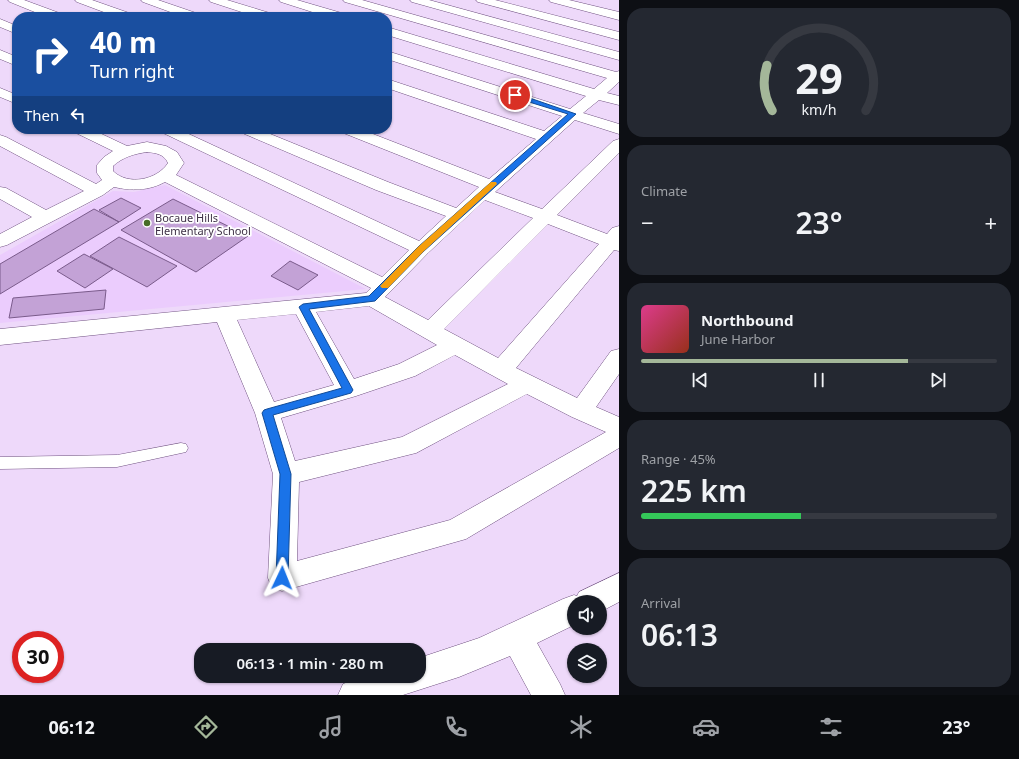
<!DOCTYPE html>
<meta charset="utf-8">
<style>
body{margin:0;font-family:"Noto Sans",sans-serif;background:#242831;color:#f1f3f6;height:100vh;display:flex;flex-direction:column;font-size:15px;white-space:nowrap}
*{box-sizing:border-box;margin:0}
p{font-size:13px;color:#9ea1a6}
.icon{flex:none;width:22px;height:22px;fill:none;stroke:currentColor;stroke-width:2;stroke-linecap:round;stroke-linejoin:round}
.map{position:relative;flex:1;overflow:hidden}
.side{display:flex;flex-direction:column;gap:8px;padding:8px;background:#0d0f14;width:400px}
.side>*{flex:none}
.hud{position:absolute;left:12px;top:12px;width:380px;height:122px;border-radius:16px;box-shadow:0 1px 3px #0004;background:#1a4fa0;color:#fff;overflow:hidden}
.tools{position:absolute;left:567px;top:595px;display:grid;gap:8px}
.tools a{display:grid;place-items:center;width:40px;height:40px;border-radius:50%;background:#171b24;box-shadow:0 1px 3px #0004;font-size:20px}
.speed{position:absolute;left:12px;top:631px;display:flex;gap:8px;font-size:20px;font-weight:700;text-align:center}
.speed>*{display:grid;place-content:center;width:52px;height:52px;border-radius:50%;background:#171b24;box-shadow:0 1px 3px #0004;line-height:1}
.speed .limit{border:6px solid #d22;background:#fff;color:#111}
.pin{position:absolute;display:grid;place-items:center;width:34px;height:34px;color:#fff;margin:-17px;border:2px solid #fff;border-radius:50%;box-shadow:0 1px 4px #0007}
.me{position:absolute;width:44px;margin:-22px;rotate:2deg;stroke-linejoin:round;filter:drop-shadow(0 0 3px #0008)}
.turn{display:flex;align-items:center;gap:14px;height:84px;padding:0 12px;font-size:18px}
.turn .icon{width:52px;height:52px;stroke-width:2.5}
.turn b{display:block;font-size:28px;line-height:34px}
.then{display:flex;align-items:center;height:38px;padding:0 12px;background:#0003;gap:8px;font-size:15px}
.big{font-size:30px;font-weight:600;line-height:1.1}
.side .card{flex:1;display:flex;flex-direction:column;justify-content:center;gap:6px;min-width:0;padding:0 14px;border-radius:16px;background:#242831}
.side .dial{align-items:center;gap:0}
.dial svg{height:104px;overflow:visible;fill:none;stroke:#363941;stroke-width:7;stroke-linecap:round;text-anchor:middle}
.dial text{fill:#f1f3f6;stroke:none}
.song{display:flex;align-items:center;gap:12px}
.cover{width:48px;height:48px;border-radius:6px;background:linear-gradient(135deg,hsl(330 70% 55%),hsl(10 70% 35%))}
.played{height:4px;border-radius:2px;background:linear-gradient(90deg,#a4b799 75%,#363941 75%)}
.keys{display:flex;justify-content:space-around;direction:ltr}
.heat{display:flex;justify-content:space-between;align-items:center;font-size:22px;direction:ltr}
.charge{height:6px;border-radius:3px;background:linear-gradient(90deg,#34c759 45%,#363941 0)}
.trip{position:absolute;left:194px;top:643px;width:232px;height:40px;border-radius:16px;background:#171b24;box-shadow:0 1px 3px #0004;font-weight:600;line-height:40px;text-align:center}
.tab-bar{display:flex;height:64px;justify-content:space-around;align-items:center;background:#090b0e;color:#9ea1a6}
.tab-bar .icon{width:28px;height:28px}
.tab-bar .on{color:#a4b799}
.tab-bar b{font-size:18px;color:#f1f3f6}
main{display:flex;flex:1;min-height:0}
.map>svg:first-child{display:block}
</style>
<main>
<div class="map">
<svg width="619" height="695" viewBox="0 0 619 695">
<rect width="100%" height="100%" fill="#eed9fa"/>
<path fill="#ebccfd" d="M 165,185 L 366,289 L 0,323 L 0,255 L 113,191 L 134,192 Z"/>
<path fill="#c3a2d6" stroke="#7a5b8b" d="M 121,198 L 141,208 L 119,222 L 99,210 Z
M 173,199 L 248,236 L 196,272 L 121,230 Z
M 94,209 L 119,222 L 0,294 L 0,264 Z
M 119,237 L 177,266 L 147,287 L 90,256 Z
M 84,254 L 113,269 L 85,288 L 57,271 Z
M 290,261 L 318,275 L 298,290 L 271,276 Z
M 106,290 L 104,309 L 9,318 L 13,298 Z"/>
<g fill="none" stroke-linecap="round" stroke-linejoin="round">
<defs>
<path id="lane" d="M 181,443 L 186,444 L 188,448 L 186,452 L 117,467 L 0,469 L 0,457 L 117,455 Z"/>
<path id="street" d="M 8,0 L 24,0 L 62,14 L 64,17 L 47,17 L 10,2 Z
M 75,0 L 92,0 L 132,14 L 134,17 L 117,17 L 77,2 Z
M 141,0 L 158,0 L 199,14 L 201,17 L 184,17 L 143,2 Z
M 209,0 L 227,0 L 273,14 L 275,17 L 257,17 L 211,2 Z
M 279,0 L 297,0 L 345,14 L 347,17 L 328,17 L 281,2 Z
M 343,0 L 362,0 L 616,72 L 619,71 L 619,82 L 607,93 L 619,96 L 619,105 L 599,100 L 583,113 L 619,124 L 619,134 L 575,120 L 495,192 L 542,209 L 613,141 L 619,139 L 619,153 L 557,215 L 607,234 L 612,228 L 619,226 L 619,251 L 614,250 L 516,368 L 577,398 L 611,351 L 619,349 L 619,374 L 596,407 L 619,417 L 619,448 L 466,539 L 282,591 L 272,588 L 268,578 L 273,474 L 255,413 L 217,322 L 0,345 L 0,329 L 366,293 L 371,288 L 165,182 C 149,191 131,191 114,187 L 103,195 L 7,245 L 0,247 L 0,234 L 32,217 L 0,199 L 0,187 L 6,188 L 46,210 L 84,191 L 0,146 L 0,135 L 6,137 L 96,184 L 102,180 L 97,173 L 97,165 L 104,157 L 113,151 L 74,132 L 71,129 L 91,129 L 127,146 L 147,142 L 166,146 L 177,152 L 184,163 L 176,175 L 382,277 L 409,250 L 161,132 L 158,129 L 178,129 L 419,241 L 446,216 L 376,190 L 240,132 L 237,129 L 258,129 L 388,182 L 456,208 L 479,187 L 341,132 L 338,129 L 360,129 L 489,179 L 536,139 L 387,88 L 387,79 L 544,131 L 562,116 L 387,59 L 387,51 L 570,109 L 586,96 L 387,35 L 387,27 L 594,89 L 607,78 L 345,2 ZM 147,152 C 156,153 164,154 168,163 C 157,180 128,186 113,171 L 113,166 C 123,157 134,154 147,152 ZM 485,200 L 533,218 L 428,320 L 385,297 L 428,253 ZM 548,224 L 599,244 L 498,358 L 444,329 ZM 369,306 L 437,345 L 399,364 L 354,379 L 316,312 ZM 296,314 L 334,385 L 274,402 L 237,320 ZM 455,355 L 508,384 L 402,437 L 295,461 L 281,418 L 356,396 L 415,376 ZM 527,394 L 572,417 L 606,432 L 450,520 L 297,561 L 299,482 L 416,453 Z
M 410,0 L 429,0 L 619,52 L 619,60 L 412,2 Z
M 476,0 L 495,0 L 619,32 L 619,40 L 478,2 Z
M 549,0 L 569,0 L 619,12 L 619,20 L 551,2 Z
M 0,19 L 17,26 L 17,34 L 0,27 Z
M 0,50 L 17,57 L 17,66 L 0,59 Z
M 0,88 L 17,95 L 17,104 L 0,97 Z
M 619,573 L 619,602 L 600,612 L 600,602 L 574,602 L 574,625 L 537,643 L 560,684 L 565,695 L 531,695 L 510,656 L 459,677 L 403,695 L 338,695 L 343,684 L 363,676 L 419,676 L 419,658 L 479,638 L 563,599 L 574,595 L 577,596 L 579,592 Z"/>
</defs>
<use href="#lane" stroke="#705281" stroke-width="1"/>
<use href="#street" stroke="#705281" stroke-width="1"/>
<use href="#lane" fill="#fff" fill-rule="evenodd"/>
<use href="#street" fill="#fff" fill-rule="evenodd"/>
</g>
<path fill="#1a73e8" stroke="#114b97" d="M 513,94 L 518,94 L 576,114 L 424,251 L 375,301 L 309,309 L 353,390 L 351,393 L 273,415 L 291,474 L 288,578 L 287,581 L 282,583 L 278,581 L 276,578 L 280,474 L 262,413 L 264,410 L 267,409 L 342,388 L 299,307 L 303,304 L 369,296 L 418,247 L 568,114 L 513,97 Z"/>
<path fill="#f59e0b" d="M 491,182 L 496,182 L 497,184 L 424,251 L 388,288 L 382,288 L 380,286 L 382,284 L 418,247 Z"/>
<circle fill="#476d27" stroke="#fff" stroke-width="1.5" cx="147" cy="223" r="4"/>
<g text-anchor="middle" dominant-baseline="central" stroke-width="3.5" stroke-linejoin="round" paint-order="stroke">
<g font-size="11" fill="#3e3146" stroke="#fff" text-anchor="start">
<text x="155" y="217">Bocaue Hills<tspan x="155" dy="13">Elementary School</tspan></text>
</g>
</g>
</svg>
<div class="tools">
<a><svg class="icon" aria-label="sound" viewBox="0 0 24 24"><path d="M4 9h4l5-4v14l-5-4H4zM17 9q2 3 0 6"/></svg></a>
<a><svg class="icon" aria-label="layers" viewBox="0 0 24 24"><path d="M12 4l9 5-9 5-9-5zM3 14l9 5 9-5"/></svg></a>
</div>
<div class="speed"><div class="limit">30</div></div>
<div class="pin" style="left:515px;top:95px;background:#d93025"><svg class="icon" aria-label="arrive" viewBox="0 0 24 24"><path d="M6 21V4h12l-3 4 3 4H6"/></svg></div>
<svg class="me" style="left:282px;top:578px" viewBox="-20 -20 40 40"><path d="M0-17L14 15 0 8-14 15z" fill="#1a73e8" stroke="#fff" stroke-width="4"/></svg>
<div class="trip">06:13 · 1 min · 280 m</div>
<div class="hud">
<div class="turn"><svg class="icon" aria-label="right" viewBox="0 0 24 24"><path d="M7 20v-9h11M14 6l5 5-5 5"/></svg><div><b>40 m</b>Turn right</div></div>
<div class="then">Then<svg class="icon" aria-label="left" viewBox="0 0 24 24"><path d="M17 20v-9H6M10 6l-5 5 5 5"/></svg></div>
</div>
</div>
<section class="side">
<div class="card dial"><svg viewBox="0 0 100 80">
<path d="M14 69A42 42 0 1 1 86 69"/>
<path d="M14 69A42 42 0 0 1 10 34" stroke="#a4b799"/>
<text x="50" y="56" font-size="32" font-weight="700">29</text>
<text x="50" y="72" font-size="11">km/h</text>
</svg></div>
<div class="card"><p>Climate</p>
<div class="heat"><a>−</a><b class="big">23°</b><a>+</a></div>
</div>
<div class="card">
<div class="song"><i class="cover"></i><div><b>Northbound</b><p>June Harbor</p></div></div>
<div class="played"></div>
<div class="keys"><svg class="icon" aria-label="previous" viewBox="0 0 24 24"><path d="M18 5L8 12l10 7zM5 5v14"/></svg><svg class="icon" aria-label="pause" viewBox="0 0 24 24"><path d="M8 5v14M16 5v14"/></svg><svg class="icon" aria-label="next" viewBox="0 0 24 24"><path d="M6 5l10 7-10 7zM19 5v14"/></svg></div>
</div>
<div class="card"><p>Range · 45%</p><b class="big">225 km</b><div class="charge"></div></div>
<div class="card"><p>Arrival</p><b class="big">06:13</b></div>
</section>
</main>
<nav class="tab-bar">
<b>06:12</b>
<svg class="icon on" aria-label="directions" viewBox="0 0 24 24"><path d="M12 3l9 9-9 9-9-9zM9 14v-3h6M13 9l2 2-2 2"/></svg>
<svg class="icon" aria-label="music" viewBox="0 0 24 24"><path d="M9 18V5l10-2v13"/><circle cx="6" cy="18" r="3"/><circle cx="16" cy="16" r="3"/></svg>
<svg class="icon" aria-label="phone" viewBox="0 0 24 24"><path d="M5 4h4l2 5-3 2q2 4 5 5l2-3 5 2v4C11 20 4 13 5 4z"/></svg>
<svg class="icon" aria-label="climate" viewBox="0 0 24 24"><path d="M12 3v18M4 7l16 10M4 17L20 7"/></svg>
<svg class="icon" aria-label="car" viewBox="0 0 24 24"><path d="M5 17H2v-5l4-1 3-4h7l3 4 3 1v5h-3M9 17h6M6 11h13"/><circle cx="7" cy="17" r="2"/><circle cx="17" cy="17" r="2"/></svg>
<svg class="icon" aria-label="filters" viewBox="0 0 24 24"><path d="M4 7h16M4 17h16"/><circle cx="9" cy="7" r="2"/><circle cx="15" cy="17" r="2"/></svg>
<b>23°</b>
</nav>
